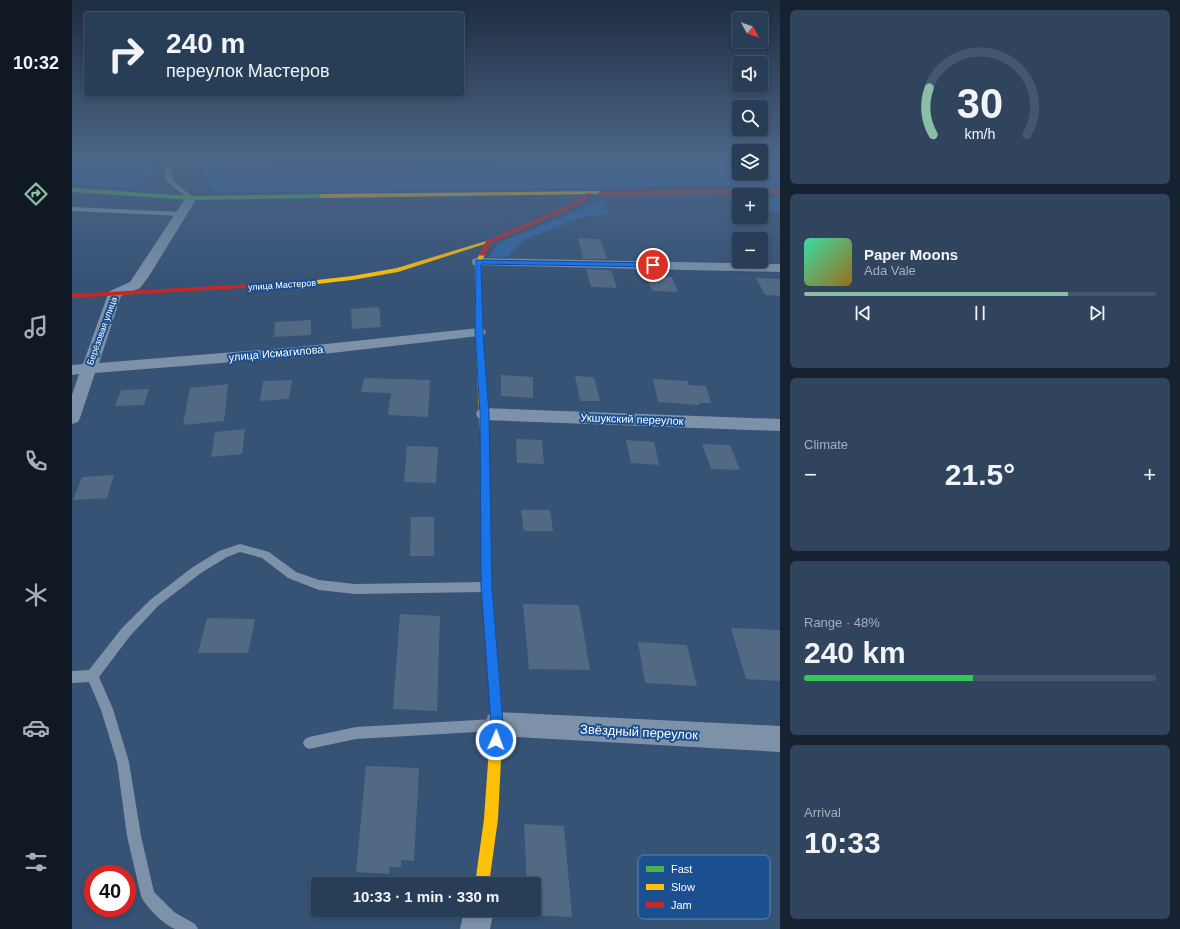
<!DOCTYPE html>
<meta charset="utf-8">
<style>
body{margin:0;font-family:Helvetica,sans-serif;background:#30455d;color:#f1f3f6;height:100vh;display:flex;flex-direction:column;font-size:15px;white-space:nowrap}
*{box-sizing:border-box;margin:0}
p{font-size:13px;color:#a5aeba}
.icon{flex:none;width:22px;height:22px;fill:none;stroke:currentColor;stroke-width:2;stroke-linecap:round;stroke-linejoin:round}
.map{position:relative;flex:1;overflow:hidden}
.details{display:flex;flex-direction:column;gap:10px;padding:10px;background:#162230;width:400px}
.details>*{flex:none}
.banner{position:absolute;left:12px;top:12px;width:380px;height:84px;border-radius:4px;box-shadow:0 2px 6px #0003,0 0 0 1px #44576d;background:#283e57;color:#f1f3f6;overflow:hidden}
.needle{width:26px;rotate:130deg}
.tools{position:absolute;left:660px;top:12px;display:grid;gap:8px}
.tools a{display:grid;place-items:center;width:36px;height:36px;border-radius:4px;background:#283e57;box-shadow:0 2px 6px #0003,0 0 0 1px #44576d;font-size:20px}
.speed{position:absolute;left:12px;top:865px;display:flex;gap:8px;font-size:20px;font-weight:700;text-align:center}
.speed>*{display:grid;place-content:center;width:52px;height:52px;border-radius:50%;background:#283e57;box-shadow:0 2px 6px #0003,0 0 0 1px #44576d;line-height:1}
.speed .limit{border:6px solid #d22;background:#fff;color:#111}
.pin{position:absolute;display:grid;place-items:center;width:34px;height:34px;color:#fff;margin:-17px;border:2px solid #fff;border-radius:50%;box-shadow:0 1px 4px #0007}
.me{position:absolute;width:44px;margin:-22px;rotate:2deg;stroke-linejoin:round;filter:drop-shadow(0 0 3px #0008)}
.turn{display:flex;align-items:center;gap:14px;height:84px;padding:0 16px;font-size:18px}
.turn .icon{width:52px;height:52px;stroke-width:2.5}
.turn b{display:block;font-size:28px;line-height:34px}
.big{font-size:30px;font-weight:600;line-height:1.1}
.details .tile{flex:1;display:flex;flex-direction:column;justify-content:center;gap:6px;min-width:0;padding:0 14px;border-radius:6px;background:#30455d}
.details .dial{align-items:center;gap:0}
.dial svg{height:104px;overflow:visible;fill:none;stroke:#44576d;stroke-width:7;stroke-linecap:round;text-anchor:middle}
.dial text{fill:#f1f3f6;stroke:none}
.song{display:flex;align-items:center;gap:12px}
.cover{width:48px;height:48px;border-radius:6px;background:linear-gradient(135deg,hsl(160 70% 55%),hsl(40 70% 35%))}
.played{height:4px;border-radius:2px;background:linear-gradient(90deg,#8abfa5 75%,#44576d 75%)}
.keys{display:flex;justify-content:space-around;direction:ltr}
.heat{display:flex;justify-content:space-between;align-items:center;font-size:22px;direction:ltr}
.charge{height:6px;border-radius:3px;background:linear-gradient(90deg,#34c759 48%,#44576d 0)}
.trip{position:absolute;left:239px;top:877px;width:230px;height:40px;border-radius:4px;background:#283e57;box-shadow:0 2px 6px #0003,0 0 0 1px #44576d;font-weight:600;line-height:40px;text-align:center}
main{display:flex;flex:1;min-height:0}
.tab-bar{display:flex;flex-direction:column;width:72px;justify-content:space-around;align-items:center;background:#101923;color:#a5aeba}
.tab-bar .icon{width:28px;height:28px}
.tab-bar .on{color:#8abfa5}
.tab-bar b{font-size:18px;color:#f1f3f6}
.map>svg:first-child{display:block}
</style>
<main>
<nav class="tab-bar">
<b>10:32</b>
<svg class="icon on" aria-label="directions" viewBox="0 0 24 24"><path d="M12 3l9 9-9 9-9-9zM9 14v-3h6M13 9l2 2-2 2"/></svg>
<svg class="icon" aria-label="music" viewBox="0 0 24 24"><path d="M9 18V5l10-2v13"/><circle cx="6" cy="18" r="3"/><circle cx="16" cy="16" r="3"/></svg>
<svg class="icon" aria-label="phone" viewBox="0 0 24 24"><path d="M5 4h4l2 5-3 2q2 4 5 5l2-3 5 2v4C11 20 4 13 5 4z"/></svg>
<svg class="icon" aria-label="climate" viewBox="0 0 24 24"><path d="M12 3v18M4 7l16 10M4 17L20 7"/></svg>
<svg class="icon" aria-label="car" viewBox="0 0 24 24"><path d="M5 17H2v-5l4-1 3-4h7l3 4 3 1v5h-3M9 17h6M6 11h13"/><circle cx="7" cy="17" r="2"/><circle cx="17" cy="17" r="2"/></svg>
<svg class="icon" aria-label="filters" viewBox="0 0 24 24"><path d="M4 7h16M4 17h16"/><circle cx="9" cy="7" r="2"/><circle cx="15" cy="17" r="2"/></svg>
</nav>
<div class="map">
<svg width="708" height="929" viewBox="0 0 708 929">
<rect width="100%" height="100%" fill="#365274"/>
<path fill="#2f66a5" d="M 0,156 L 97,156 L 93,165 L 86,165 L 78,176 L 58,188 L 0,184 Z
M 110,156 L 158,156 L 151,169 L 583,158 L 667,158 L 667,173 L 689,173 L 689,158 L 708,159 L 708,185 L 235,192 L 142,191 L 132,177 L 135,162 L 107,164 Z
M 708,197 L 708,212 L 689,212 L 689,198 Z
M 531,200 L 537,215 L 513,216 L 454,239 L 435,257 L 417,257 L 426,243 Z"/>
<path fill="#526984" d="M 506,238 L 528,239 L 535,259 L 511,259 Z
M 514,269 L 539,270 L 545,288 L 519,287 Z
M 574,276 L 600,277 L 606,292 L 580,291 Z
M 684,278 L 708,279 L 708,296 L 693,295 Z
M 307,307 L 309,327 L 280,329 L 279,309 Z
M 239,320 L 239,335 L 202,337 L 203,322 Z
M 429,375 L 461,377 L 461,398 L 429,396 Z
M 503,376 L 522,377 L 528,401 L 508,401 Z
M 292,378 L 358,380 L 356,417 L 316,415 L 319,393 L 289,392 Z
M 581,379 L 615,381 L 617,385 L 634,386 L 639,403 L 627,403 L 627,405 L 586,402 Z
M 220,380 L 217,399 L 188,401 L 191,381 Z
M 156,384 L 152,421 L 111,425 L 118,388 Z
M 77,389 L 72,405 L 43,406 L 49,390 Z
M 173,429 L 170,454 L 139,457 L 143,432 Z
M 444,439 L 470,440 L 472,464 L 445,463 Z
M 554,440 L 582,442 L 587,465 L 559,463 Z
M 630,444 L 658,445 L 668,470 L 639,469 Z
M 335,446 L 366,447 L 364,483 L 332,482 Z
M 42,475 L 35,498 L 1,500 L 10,477 Z
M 449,510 L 478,510 L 481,531 L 452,531 Z
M 339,517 L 362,517 L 362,556 L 338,556 Z
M 451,604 L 507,605 L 518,670 L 457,669 Z
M 328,614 L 368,616 L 365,711 L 321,709 Z
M 135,618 L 183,619 L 176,653 L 126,653 Z
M 659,628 L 708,630 L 708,681 L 674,679 Z
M 566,642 L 615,645 L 625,686 L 573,683 Z
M 294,766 L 347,768 L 342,861 L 329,860 L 329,867 L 317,867 L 317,874 L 284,872 Z
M 452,824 L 492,826 L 500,917 L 457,915 L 457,910 L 462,910 L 462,884 L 455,884 Z"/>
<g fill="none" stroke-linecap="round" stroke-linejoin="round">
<path fill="#7d92a8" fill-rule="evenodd" d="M 100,156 L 105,156 L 99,172 L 101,181 L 121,197 L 121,199 L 117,199 L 95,182 L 93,172 Z
M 0,207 L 108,212 L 111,214 L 108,216 L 0,211 Z
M 168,544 L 197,552 L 224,572 L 247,580 L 283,584 L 413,582 L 417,584 L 418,587 L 417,590 L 413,592 L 283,594 L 247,590 L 216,578 L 190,558 L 168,552 L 155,557 L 129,573 L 86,606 L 58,636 L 27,677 L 41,709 L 57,762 L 69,836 L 82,892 L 102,912 L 123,924 L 126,929 C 119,929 109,929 103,929 C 92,925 73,906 69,896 L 55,836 L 45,762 L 29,710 L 17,682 L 0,683 L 0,671 L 17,670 L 50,628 L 78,600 L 121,567 L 147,551 Z
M 422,719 L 426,721 L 428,725 L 426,729 L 422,731 L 284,739 L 237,749 L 233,747 L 231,743 L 233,739 L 237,737 L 284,727 Z"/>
<path fill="#7d92a8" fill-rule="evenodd" d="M 119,195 L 125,198 L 77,276 L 68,288 L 49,296 L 27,363 L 225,347 L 407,328 L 412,329 L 414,332 L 412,335 L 407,336 L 225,357 L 23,373 L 8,418 L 6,422 L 0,424 L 0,395 L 7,374 L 0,375 L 0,365 L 11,364 L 36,294 L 38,291 L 58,282 L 115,196 Z
M 406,258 L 708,264 L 708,272 L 401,265 L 400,262 L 401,259 Z
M 412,408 L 708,419 L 708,431 L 412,420 L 406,418 L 404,414 L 406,410 Z
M 425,712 L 708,726 L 708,752 L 425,736 L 416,733 L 413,724 L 416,715 Z
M 392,910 L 422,910 L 418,929 L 388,929 Z"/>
<path fill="#4caf50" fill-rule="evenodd" d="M 0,188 L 119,196 L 250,194 L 253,196 L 250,198 L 119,200 L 0,192 Z
M 413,449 L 417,452 L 420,587 L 431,720 L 429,724 L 425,726 L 421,724 L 419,720 L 410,587 L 409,452 Z"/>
<path fill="#ffc107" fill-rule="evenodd" d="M 529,191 L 531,192 L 531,194 L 250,198 L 247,196 L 250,194 Z
M 414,241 L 419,242 L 326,272 L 280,280 L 236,285 L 233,283 L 236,281 L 280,276 L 325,268 Z
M 410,253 L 413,255 L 409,262 L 411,332 L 417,452 L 413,455 L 409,452 L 403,332 L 403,262 L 408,254 Z
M 425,714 L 429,716 L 431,720 L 426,819 L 417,884 L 403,884 L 412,819 L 419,720 L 421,716 Z"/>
<path fill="#c62828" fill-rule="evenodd" d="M 708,189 L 708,193 L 529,195 L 526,193 L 529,191 Z
M 516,193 L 521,194 L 499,208 L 419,243 L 412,256 L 407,255 L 414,241 L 495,206 Z
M 236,281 L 238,282 L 238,284 L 0,298 L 0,294 Z"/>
</g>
<linearGradient id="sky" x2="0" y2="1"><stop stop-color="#1e2d40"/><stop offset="0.55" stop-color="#4c6688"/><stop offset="1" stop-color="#4c6688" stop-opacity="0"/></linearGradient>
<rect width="708" height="286" fill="url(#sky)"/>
<path fill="#1a73e8" stroke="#114b97" d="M 404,260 L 581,263 L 584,265 L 581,267 L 409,264 L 411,332 L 417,414 L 420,587 L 431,724 L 430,740 L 428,745 L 424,747 L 420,745 L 418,740 L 419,724 L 409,587 L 408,414 L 403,332 Z"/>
<g text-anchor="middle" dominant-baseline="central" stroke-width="4" stroke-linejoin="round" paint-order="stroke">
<g font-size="9" fill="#fff" stroke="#1b4f8f">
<text transform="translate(210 285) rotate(-4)">улица Мастеров</text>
<text transform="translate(30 331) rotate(-70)">Берёзовая улица</text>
</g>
<g font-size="11" fill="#fff" stroke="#1b4f8f">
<text transform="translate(204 353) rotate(-5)">улица Исмагилова</text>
<text transform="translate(560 419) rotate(2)">Укшукский переулок</text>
</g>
<g font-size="13" fill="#fff" stroke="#1b4f8f">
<text transform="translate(567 732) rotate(3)">Звёздный переулок</text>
</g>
</g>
<rect x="566" y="855" width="132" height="64" rx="6" fill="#1b4f8f" stroke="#5f84b1" stroke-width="1"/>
<rect x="574" y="866" width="18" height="6" fill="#4caf50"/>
<rect x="574" y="884" width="18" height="6" fill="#ffc107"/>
<rect x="574" y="902" width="18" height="6" fill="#c62828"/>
<g font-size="11" fill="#fff">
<text x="599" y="873">Fast</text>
<text x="599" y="891">Slow</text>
<text x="599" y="909">Jam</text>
</g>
</svg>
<div class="tools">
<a><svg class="needle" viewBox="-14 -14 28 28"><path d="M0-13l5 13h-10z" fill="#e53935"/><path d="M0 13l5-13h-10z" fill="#a5aeba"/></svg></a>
<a><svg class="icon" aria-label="sound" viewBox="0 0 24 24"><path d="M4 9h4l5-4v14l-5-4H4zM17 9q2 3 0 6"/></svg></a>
<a><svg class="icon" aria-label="search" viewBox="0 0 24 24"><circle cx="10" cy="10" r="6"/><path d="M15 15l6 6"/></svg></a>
<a><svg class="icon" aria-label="layers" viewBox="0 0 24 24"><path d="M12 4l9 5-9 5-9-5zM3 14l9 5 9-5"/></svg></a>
<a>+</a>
<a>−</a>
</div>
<div class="speed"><div class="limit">40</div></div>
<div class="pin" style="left:581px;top:265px;background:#d93025"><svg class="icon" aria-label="arrive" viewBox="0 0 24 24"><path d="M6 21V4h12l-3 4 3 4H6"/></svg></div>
<svg class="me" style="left:424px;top:740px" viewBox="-20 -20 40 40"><circle r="17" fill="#1a73e8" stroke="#fff" stroke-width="3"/><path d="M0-11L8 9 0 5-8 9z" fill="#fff"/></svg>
<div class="trip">10:33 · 1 min · 330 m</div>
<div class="banner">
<div class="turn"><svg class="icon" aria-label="right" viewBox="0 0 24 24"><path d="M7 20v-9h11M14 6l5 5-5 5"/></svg><div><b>240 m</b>переулок Мастеров</div></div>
</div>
</div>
<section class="details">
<div class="tile dial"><svg viewBox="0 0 100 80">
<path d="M14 69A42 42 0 1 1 86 69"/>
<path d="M14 69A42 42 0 0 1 11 33" stroke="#8abfa5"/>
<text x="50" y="56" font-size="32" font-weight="700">30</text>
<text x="50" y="72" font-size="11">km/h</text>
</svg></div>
<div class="tile">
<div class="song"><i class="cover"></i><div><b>Paper Moons</b><p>Ada Vale</p></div></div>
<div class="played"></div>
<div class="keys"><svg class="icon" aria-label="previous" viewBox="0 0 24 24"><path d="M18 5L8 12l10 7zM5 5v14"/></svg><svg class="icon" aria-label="pause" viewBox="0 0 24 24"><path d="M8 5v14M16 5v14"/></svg><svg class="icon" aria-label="next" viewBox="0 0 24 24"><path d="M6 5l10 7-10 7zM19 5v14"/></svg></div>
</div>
<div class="tile"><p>Climate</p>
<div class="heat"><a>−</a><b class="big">21.5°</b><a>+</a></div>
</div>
<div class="tile"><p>Range · 48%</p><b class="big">240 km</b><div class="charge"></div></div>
<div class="tile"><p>Arrival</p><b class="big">10:33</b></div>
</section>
</main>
